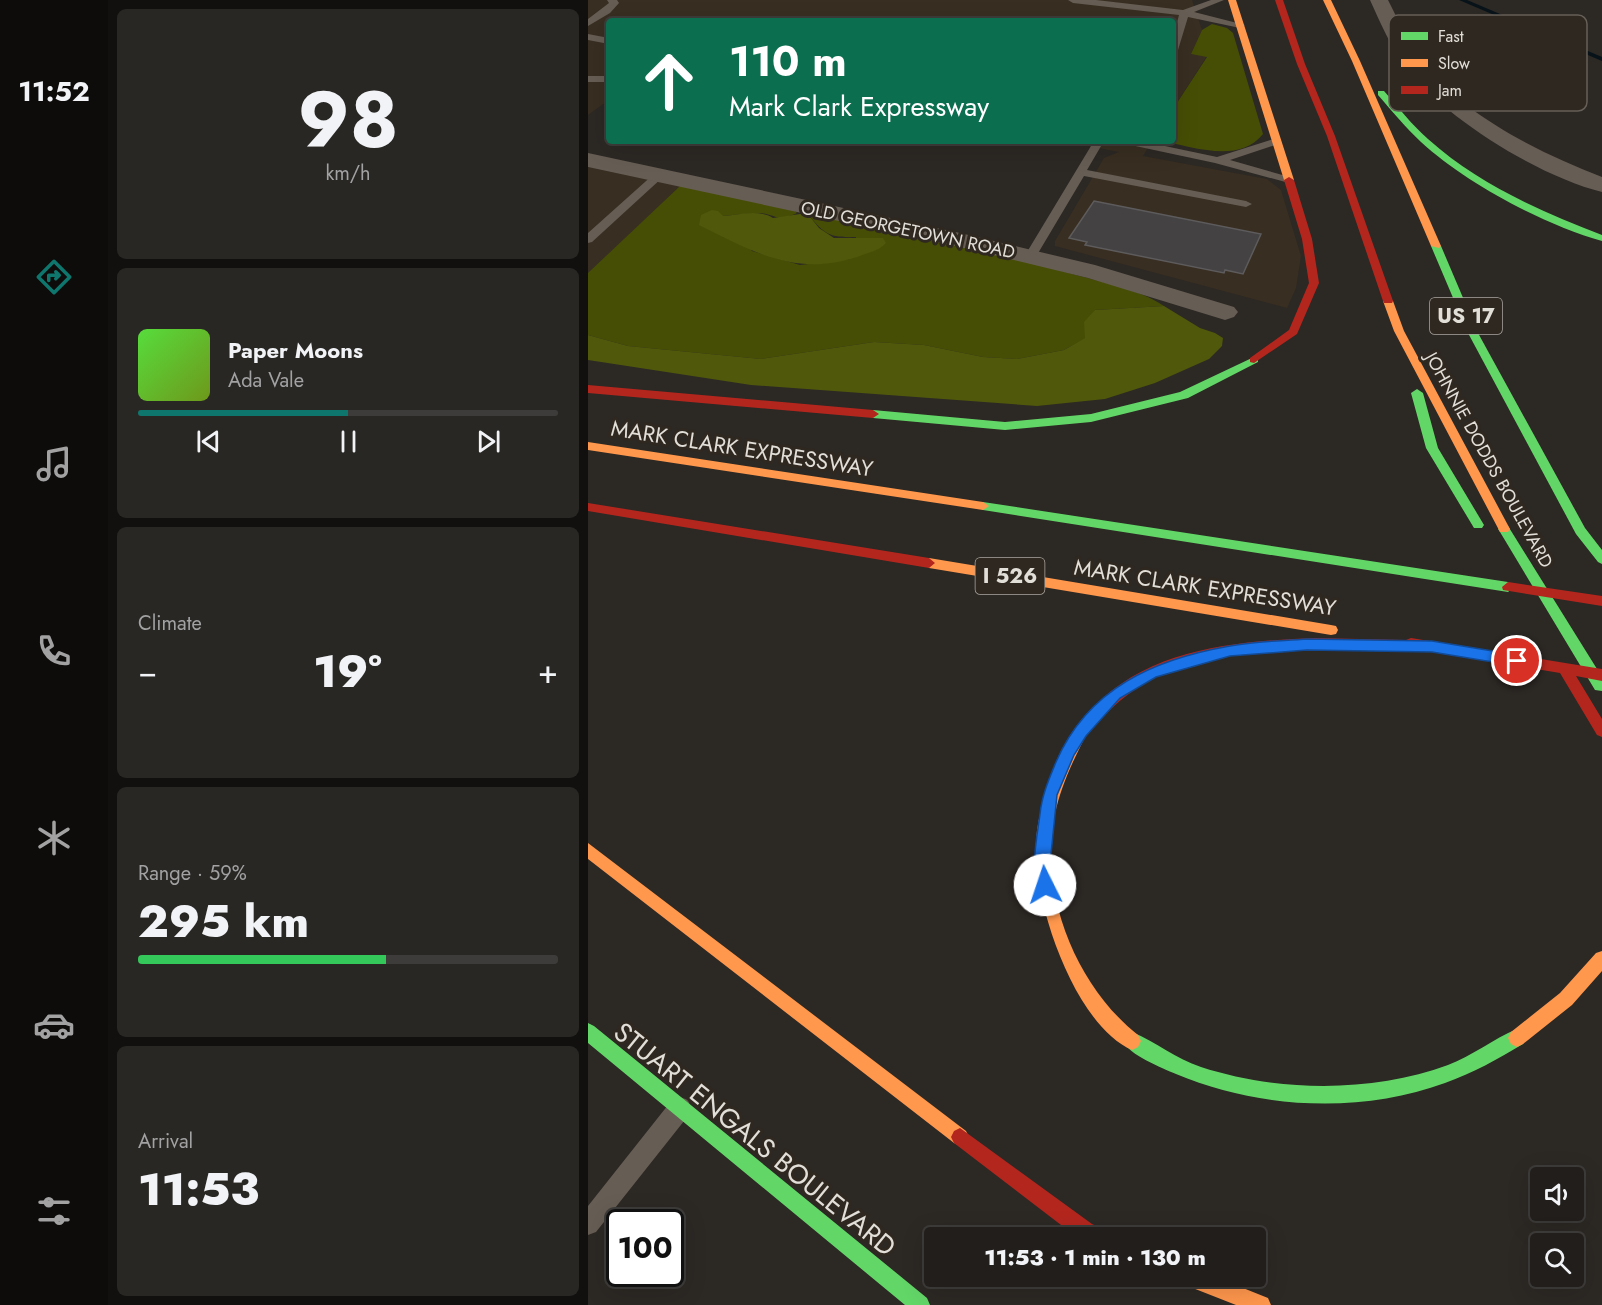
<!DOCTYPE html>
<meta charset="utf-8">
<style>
body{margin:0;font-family:Jost,sans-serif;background:#292724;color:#f1f3f6;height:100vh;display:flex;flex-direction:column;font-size:22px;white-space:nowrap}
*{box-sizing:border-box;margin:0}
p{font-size:20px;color:#a2a2a3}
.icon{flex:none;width:33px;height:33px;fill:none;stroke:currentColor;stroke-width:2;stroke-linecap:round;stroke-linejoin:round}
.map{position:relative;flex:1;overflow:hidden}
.details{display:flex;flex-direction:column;gap:9px;padding:9px;background:#12100f;width:480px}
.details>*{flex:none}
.hud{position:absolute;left:18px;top:18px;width:570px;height:126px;border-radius:6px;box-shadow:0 6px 24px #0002,0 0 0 2px #3e3c3a;background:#0b6e4f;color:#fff;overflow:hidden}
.buttons{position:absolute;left:942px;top:1167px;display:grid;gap:12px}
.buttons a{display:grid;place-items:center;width:54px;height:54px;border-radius:6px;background:#211e1b;box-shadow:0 6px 24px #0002,0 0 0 2px #3e3c3a;font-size:30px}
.speed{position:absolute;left:18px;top:1209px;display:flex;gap:12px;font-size:30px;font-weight:700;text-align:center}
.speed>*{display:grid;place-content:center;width:78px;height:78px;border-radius:50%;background:#211e1b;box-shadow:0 6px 24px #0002,0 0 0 2px #3e3c3a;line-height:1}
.speed .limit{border:3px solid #111;border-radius:9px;background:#fff;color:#111}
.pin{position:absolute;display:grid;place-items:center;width:51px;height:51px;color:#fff;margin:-26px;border:3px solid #fff;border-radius:50%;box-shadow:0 2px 6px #0007}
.me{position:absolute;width:66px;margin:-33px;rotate:356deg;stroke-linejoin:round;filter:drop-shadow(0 0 4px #0008)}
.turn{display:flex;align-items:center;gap:21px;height:126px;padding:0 24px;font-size:27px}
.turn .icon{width:78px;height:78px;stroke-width:2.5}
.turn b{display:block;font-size:42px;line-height:51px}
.big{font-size:45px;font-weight:800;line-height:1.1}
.details .card{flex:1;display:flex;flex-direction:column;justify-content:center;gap:9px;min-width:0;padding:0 21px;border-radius:9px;background:#292724}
.details .dial{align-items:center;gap:0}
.dial b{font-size:78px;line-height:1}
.song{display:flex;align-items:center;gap:18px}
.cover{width:72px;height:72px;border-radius:9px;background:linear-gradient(135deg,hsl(110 70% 55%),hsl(80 70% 35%))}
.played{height:6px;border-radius:3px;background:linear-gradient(90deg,#0f766e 50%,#3e3c3a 50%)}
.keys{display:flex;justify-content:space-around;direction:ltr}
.heat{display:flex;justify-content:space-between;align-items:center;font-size:33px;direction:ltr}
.charge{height:9px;border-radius:4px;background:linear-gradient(90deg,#34c759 59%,#3e3c3a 0)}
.trip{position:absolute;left:336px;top:1227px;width:342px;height:60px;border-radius:6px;background:#211e1b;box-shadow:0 6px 24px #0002,0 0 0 2px #3e3c3a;font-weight:800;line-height:60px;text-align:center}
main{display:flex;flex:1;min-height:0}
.dock{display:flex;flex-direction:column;width:108px;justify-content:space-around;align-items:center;background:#0d0c0b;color:#a2a2a3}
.dock .icon{width:42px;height:42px}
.dock .current{color:#0f766e}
.dock b{font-size:27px;color:#f1f3f6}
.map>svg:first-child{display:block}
</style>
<main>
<nav class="dock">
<b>11:52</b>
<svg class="icon current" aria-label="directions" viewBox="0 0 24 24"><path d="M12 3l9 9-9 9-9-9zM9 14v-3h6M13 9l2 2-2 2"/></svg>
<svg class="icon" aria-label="music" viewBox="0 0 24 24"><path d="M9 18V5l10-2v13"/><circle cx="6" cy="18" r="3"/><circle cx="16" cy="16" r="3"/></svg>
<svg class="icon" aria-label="phone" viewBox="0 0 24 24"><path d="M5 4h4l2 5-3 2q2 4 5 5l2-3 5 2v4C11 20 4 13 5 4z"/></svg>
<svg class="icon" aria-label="climate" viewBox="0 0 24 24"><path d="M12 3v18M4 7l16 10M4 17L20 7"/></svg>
<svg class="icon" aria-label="car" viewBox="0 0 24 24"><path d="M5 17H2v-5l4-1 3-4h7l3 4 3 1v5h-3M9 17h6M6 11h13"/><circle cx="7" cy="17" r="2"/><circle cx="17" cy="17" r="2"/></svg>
<svg class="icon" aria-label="filters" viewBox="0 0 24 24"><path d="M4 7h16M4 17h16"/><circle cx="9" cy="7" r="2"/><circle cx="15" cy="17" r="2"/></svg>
</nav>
<section class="details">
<div class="card dial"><b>98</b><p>km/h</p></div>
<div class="card">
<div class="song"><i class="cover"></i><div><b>Paper Moons</b><p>Ada Vale</p></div></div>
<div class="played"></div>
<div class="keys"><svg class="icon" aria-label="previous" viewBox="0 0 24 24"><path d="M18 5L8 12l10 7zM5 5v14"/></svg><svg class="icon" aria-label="pause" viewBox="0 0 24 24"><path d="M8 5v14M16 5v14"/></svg><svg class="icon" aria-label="next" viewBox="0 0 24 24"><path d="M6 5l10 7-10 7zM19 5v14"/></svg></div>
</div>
<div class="card"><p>Climate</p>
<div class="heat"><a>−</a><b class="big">19°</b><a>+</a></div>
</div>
<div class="card"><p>Range · 59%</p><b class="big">295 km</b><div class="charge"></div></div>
<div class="card"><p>Arrival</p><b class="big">11:53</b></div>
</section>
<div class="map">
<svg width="1014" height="1305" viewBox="0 0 1014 1305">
<rect width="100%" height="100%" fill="#2c2824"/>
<path fill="#382e21" d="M 0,0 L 604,0 L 614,30 L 603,54 L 619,56 L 585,109 L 585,21 L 21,21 L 21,103 L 18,102 L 0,115 Z
M 475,141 L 564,141 L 555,156 L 679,179 L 693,190 L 713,256 L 708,288 L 699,308 L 467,246 L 467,241 L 516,158 L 531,152 Z
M 0,167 L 92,186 L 0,274 Z"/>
<path fill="#464e05" d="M 624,24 L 639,28 L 645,33 L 675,134 C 651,164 606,147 574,141 L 585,141 L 585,109 L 619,57 L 603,54 L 614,30 Z
M 92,186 L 206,210 L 209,213 C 187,223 189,214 171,213 C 159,213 147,215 135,216 L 164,251 L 212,265 L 262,259 L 268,237 C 241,238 236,234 219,213 C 306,232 395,249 481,273 C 512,282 549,288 576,306 L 507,310 L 498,338 L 476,350 L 429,359 L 395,357 L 336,345 L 286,342 L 173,359 L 40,346 L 0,335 L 0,273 Z"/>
<path fill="#4f580b" d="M 124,210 L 130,211 L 135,216 C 152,215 171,209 185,218 L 219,213 L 231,228 L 246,238 L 295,238 L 298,243 C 291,251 279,253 269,257 C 208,277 165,252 111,225 L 113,215 Z
M 576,306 L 612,328 L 627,333 L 635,338 L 634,346 L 621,359 L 567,383 L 517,399 L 449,406 L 163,385 L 0,360 L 0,335 L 40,346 L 173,359 L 286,342 L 336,345 L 395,357 L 429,359 L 476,350 L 497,338 L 496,322 L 507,310 Z"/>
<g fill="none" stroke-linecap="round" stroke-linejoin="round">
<path fill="#071319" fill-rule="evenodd" d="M 871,0 L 879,0 L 1014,57 L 1014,61 Z"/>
</g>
<path fill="#444242" stroke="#5d5b5c" stroke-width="1.5" d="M 506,201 L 673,234 L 655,274 L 637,270 L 636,273 L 497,245 L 499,242 L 481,238 Z"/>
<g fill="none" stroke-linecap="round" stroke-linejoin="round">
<path fill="#665d54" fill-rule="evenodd" d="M 19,0 L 29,0 L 31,3 L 22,13 L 0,26 L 0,19 L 21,3 Z
M 480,0 L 508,0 L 595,10 L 623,0 L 636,0 L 606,12 L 657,25 L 652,28 L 600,17 L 590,50 L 585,53 L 585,38 L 591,15 L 485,3 Z
M 0,34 L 21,38 L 21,44 L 0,40 Z
M 0,76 L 21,76 L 21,82 L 0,82 Z
M 689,138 L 693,139 L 693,143 L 642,160 L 705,178 L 705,182 L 701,183 L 627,163 L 538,144 L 533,141 L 553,141 L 629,157 Z
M 506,141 L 516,141 L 499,170 L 658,201 L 664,204 L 658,207 L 496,176 L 446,260 L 438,260 L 436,257 Z
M 71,172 L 75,173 L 75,177 L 4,242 L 0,243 L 0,233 L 67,173 Z
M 92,1097 L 100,1100 L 103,1108 L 100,1116 L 8,1232 L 0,1235 L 0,1206 L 84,1100 Z"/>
<path fill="#665d54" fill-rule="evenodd" d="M 782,0 L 800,0 C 810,19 818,40 830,57 C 874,115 948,151 1014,177 L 1014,192 C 950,176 856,118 816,65 C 802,45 792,22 782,0 Z
M 0,153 L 372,233 L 507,265 L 646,307 L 650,312 L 646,317 L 637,320 L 500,278 L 372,247 L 0,167 Z"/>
<path fill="#63d668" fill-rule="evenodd" d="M 790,91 L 796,91 C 810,107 824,125 840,139 C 890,184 952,211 1014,235 L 1014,241 C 955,224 879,184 833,142 C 818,128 804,111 790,95 Z
M 848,243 L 853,246 L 890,333 L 997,528 L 1014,550 L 1014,564 L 1010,562 L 988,534 L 880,333 L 843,246 Z
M 666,357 L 670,358 L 670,362 L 600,398 L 503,422 L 417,430 L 285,418 L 279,414 L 285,410 L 417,422 L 503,414 L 592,392 Z
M 829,389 L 835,393 L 850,448 L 896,525 L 894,528 L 886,528 L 838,448 L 823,393 Z
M 395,502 L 920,582 L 926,587 L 920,592 L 395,510 L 389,506 Z
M 916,524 L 920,526 L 1014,677 L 1014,691 L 1007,690 L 912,532 L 910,529 Z
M 0,1023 L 6,1026 L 339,1298 L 342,1305 L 317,1305 L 0,1043 Z
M 929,1029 L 935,1032 L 938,1038 L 935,1044 C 910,1059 885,1073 857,1083 C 773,1114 671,1109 588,1074 C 574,1068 541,1055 535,1041 L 538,1035 L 544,1032 C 568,1042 588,1059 613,1067 C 690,1092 784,1093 860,1065 C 884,1056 905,1039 929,1029 Z"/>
<path fill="#ff974d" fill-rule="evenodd" d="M 640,0 L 648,0 L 706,180 L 704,182 L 696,180 Z
M 735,0 L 743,0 L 772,61 L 853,246 L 851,248 L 843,246 L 764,61 Z
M 800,298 L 805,301 L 816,331 L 922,529 L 920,532 L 912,532 L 806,331 L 795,301 Z
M 0,442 L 395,502 L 401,506 L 395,510 L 0,450 Z
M 341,558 L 743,625 L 748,626 L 750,630 L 748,634 L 743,635 L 341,568 L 335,563 Z
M 492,727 L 497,729 L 499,733 C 486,759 473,785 467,814 C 450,892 488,986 550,1035 L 553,1041 L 550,1047 L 544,1050 C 486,1025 444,899 448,841 C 451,800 468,764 487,729 Z
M 0,843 L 378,1131 L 381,1137 L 378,1143 L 372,1146 L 366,1143 L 0,859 Z
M 1014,951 L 1014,971 L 984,1005 L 935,1044 L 929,1047 L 923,1044 L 920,1038 L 923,1032 L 972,993 L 1008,953 Z
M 590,1276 L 625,1276 L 680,1298 L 683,1305 L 648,1305 L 592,1283 Z"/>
<path fill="#b3261e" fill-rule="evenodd" d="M 687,0 L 695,0 L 717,64 L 747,136 L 805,301 L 804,303 L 796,303 L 795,301 L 739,136 L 709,64 Z
M 701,177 L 706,180 L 724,239 L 731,283 L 709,334 L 666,363 L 662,362 L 662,358 L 701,330 L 721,283 L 714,239 L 696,180 Z
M 0,385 L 285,410 L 291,414 L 285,418 L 0,393 Z
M 0,503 L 341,558 L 347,563 L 341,568 L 0,511 Z
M 920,582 L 1014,596 L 1014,606 L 915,590 L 914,587 Z
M 727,638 L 818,640 L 823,638 L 1014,669 L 1014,681 L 988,676 L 1014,719 L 1014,737 L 1009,735 L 972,673 C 928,666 884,656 841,651 C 821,649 801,650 781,650 C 716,648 634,645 574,674 C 542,689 519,710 497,737 L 492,739 L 487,737 L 485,733 C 489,724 498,716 505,708 C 561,648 650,641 727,638 Z
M 372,1128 L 504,1224 L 519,1231 L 521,1238 L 490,1238 L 366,1143 L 363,1137 L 366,1131 Z"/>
</g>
<path fill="#1a73e8" stroke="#114b97" stroke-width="1.5" d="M 719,639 L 844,641 L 929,655 L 936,661 L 929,666 L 844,652 L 719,650 L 642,656 L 568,677 L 532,698 L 498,736 L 486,755 L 469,795 L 463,854 L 465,885 L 463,890 L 457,892 L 451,890 C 442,868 449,837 452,814 C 454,795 461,779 468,762 C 500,688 567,659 642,646 C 667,641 694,641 719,639 Z"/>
<g text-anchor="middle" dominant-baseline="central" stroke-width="6" stroke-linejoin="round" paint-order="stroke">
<g font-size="18" fill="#e2ded8" stroke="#2f2820">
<text transform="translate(320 230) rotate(12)">OLD GEORGETOWN ROAD</text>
<text transform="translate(901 460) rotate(61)">JOHNNIE DODDS BOULEVARD</text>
</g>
<g fill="#2f2820" stroke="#aca7a1" stroke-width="1.5">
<rect x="842" y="298" width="72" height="36" rx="4.5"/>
<rect x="387.5" y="558" width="69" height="36" rx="4.5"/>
</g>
<g font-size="21" font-weight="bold" fill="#e2ded8">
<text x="878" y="316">US 17</text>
<text x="422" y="576">I 526</text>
</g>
<g font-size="22" fill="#e2ded8" stroke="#2f2820">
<text transform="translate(154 448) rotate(9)">MARK CLARK EXPRESSWAY</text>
<text transform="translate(617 587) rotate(9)">MARK CLARK EXPRESSWAY</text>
</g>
<g font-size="27" fill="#e2ded8" stroke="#2f2820">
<text transform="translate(167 1139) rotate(39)">STUART ENGALS BOULEVARD</text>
</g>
</g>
<rect x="801" y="15" width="198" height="96" rx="9" fill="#2f2820" stroke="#655f57" stroke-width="1.5"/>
<rect x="813" y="32" width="27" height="8" fill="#63d668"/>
<rect x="813" y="59" width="27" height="8" fill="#ff974d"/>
<rect x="813" y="86" width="27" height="8" fill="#b3261e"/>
<g font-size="16" fill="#e2ded8">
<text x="850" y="42">Fast</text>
<text x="850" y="69">Slow</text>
<text x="850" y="96">Jam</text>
</g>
</svg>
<div class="buttons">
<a><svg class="icon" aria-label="sound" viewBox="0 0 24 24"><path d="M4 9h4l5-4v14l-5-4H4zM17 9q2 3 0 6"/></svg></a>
<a><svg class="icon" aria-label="search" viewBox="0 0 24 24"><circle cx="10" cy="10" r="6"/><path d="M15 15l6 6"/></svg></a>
</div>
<div class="speed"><div class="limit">100</div></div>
<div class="pin" style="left:929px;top:661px;background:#d93025"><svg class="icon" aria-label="arrive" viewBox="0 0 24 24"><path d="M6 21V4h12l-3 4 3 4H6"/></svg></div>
<svg class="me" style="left:457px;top:885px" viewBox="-20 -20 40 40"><circle r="19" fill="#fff"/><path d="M0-13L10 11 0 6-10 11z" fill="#1a73e8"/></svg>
<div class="trip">11:53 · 1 min · 130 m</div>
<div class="hud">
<div class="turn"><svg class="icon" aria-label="ahead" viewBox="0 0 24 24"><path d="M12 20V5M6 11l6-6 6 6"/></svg><div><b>110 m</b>Mark Clark Expressway</div></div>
</div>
</div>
</main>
